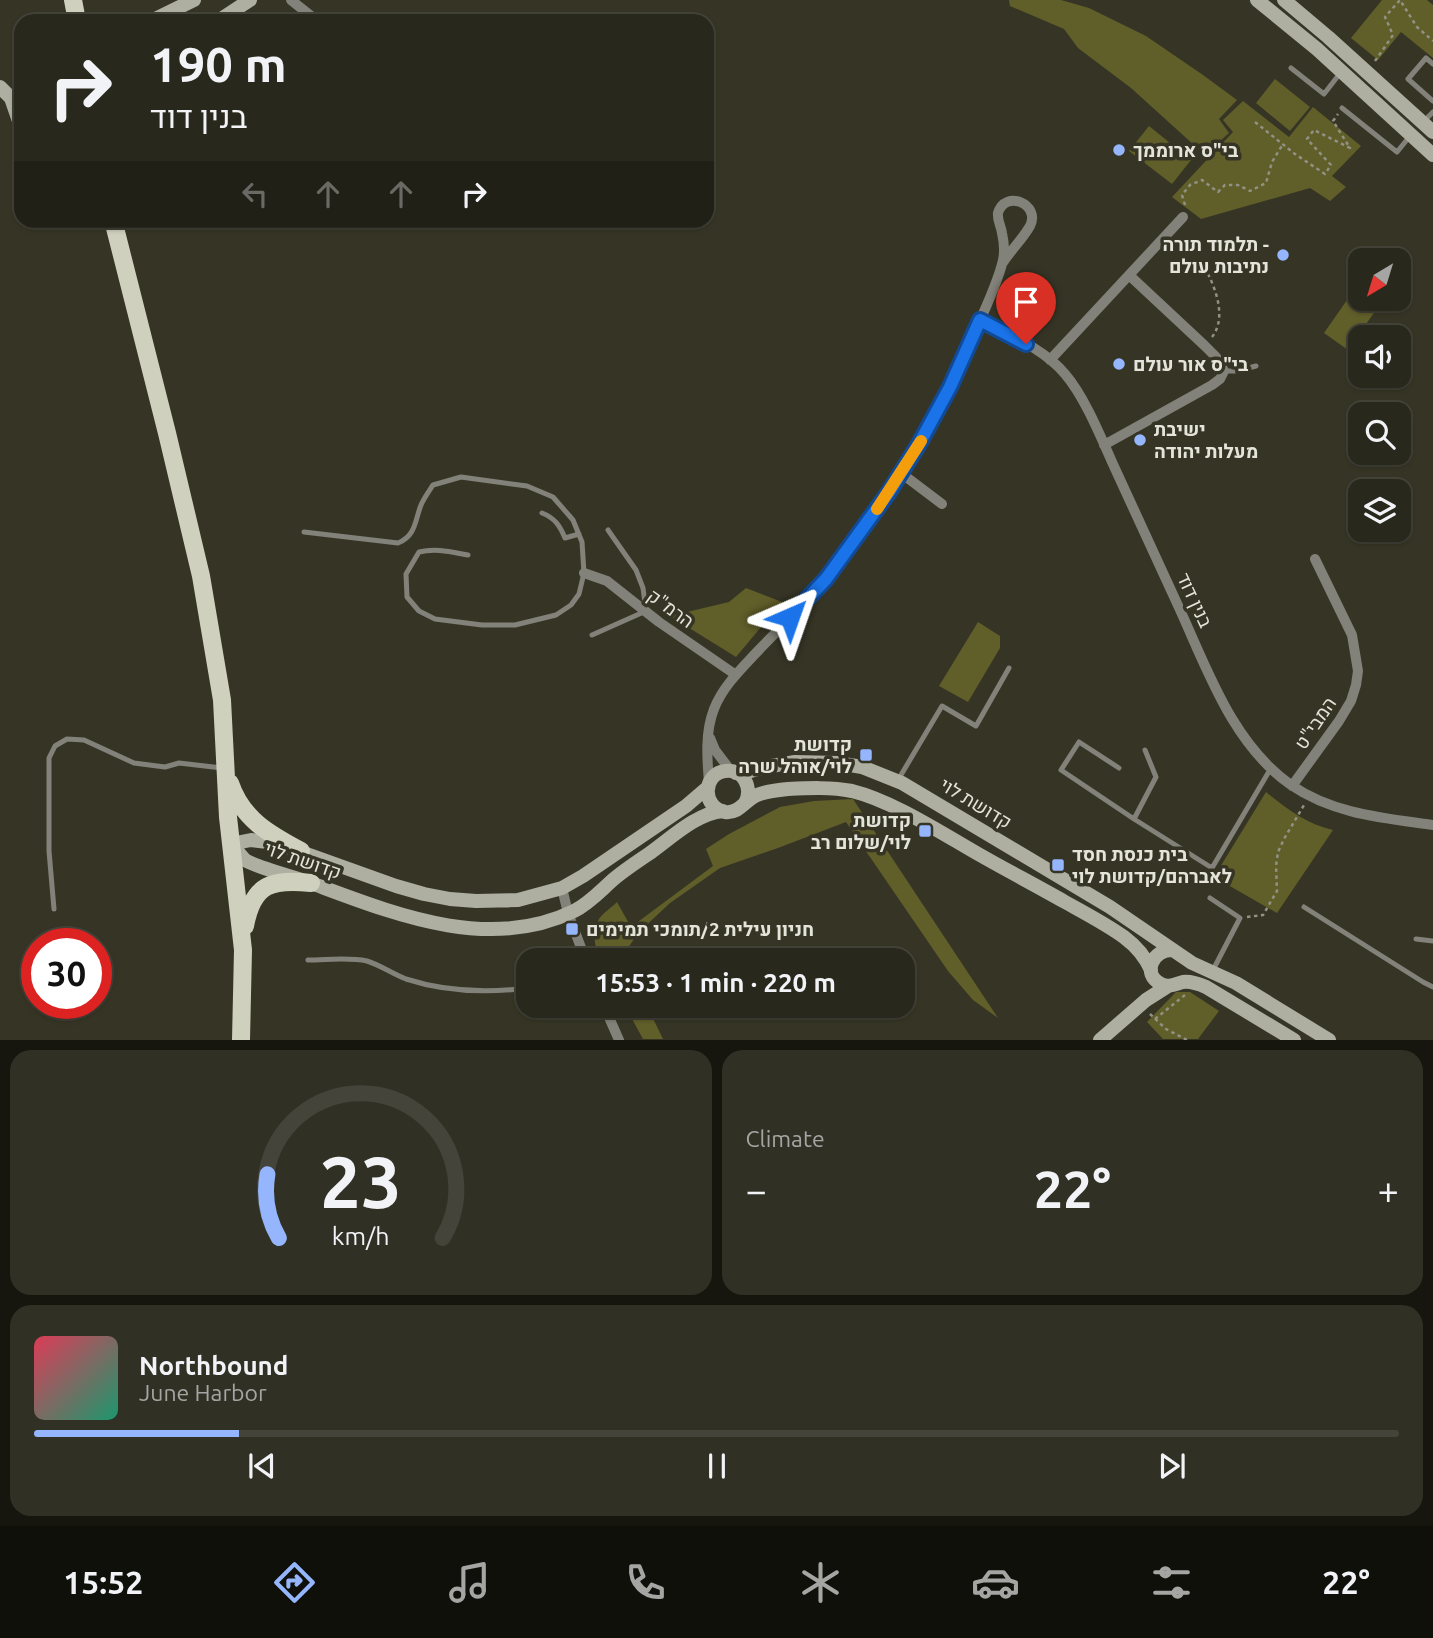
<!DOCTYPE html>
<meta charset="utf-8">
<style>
body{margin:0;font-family:Ubuntu,Heebo,sans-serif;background:#303025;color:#f1f3f6;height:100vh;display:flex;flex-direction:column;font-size:26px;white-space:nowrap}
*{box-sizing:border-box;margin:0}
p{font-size:23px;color:#a5a6a3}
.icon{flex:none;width:38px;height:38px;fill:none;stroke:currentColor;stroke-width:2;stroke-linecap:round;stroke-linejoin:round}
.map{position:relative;height:1040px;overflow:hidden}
.sheet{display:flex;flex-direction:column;gap:10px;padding:10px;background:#16160f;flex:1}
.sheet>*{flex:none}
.hud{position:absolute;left:14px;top:14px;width:700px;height:214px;border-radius:21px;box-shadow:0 2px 5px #0004,0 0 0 2px #44443b;background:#28281c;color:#f1f3f6;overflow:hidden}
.needle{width:46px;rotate:218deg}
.tools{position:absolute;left:1348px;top:248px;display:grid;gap:14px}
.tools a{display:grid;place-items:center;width:63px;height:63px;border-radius:14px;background:#28281c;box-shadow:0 2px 5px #0004,0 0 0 2px #44443b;font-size:35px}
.speed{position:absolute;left:21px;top:928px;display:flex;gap:14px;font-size:35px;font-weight:700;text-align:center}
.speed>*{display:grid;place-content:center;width:91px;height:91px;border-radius:50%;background:#28281c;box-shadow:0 2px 5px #0004,0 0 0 2px #44443b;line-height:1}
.speed .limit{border:10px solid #d22;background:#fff;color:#111}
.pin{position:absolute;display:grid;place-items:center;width:60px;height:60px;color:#fff;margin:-72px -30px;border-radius:50% 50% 50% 0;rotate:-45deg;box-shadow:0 0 7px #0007}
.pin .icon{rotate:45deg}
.me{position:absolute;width:77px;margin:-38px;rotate:43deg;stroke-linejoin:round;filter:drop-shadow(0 0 5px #0008)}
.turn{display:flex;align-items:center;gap:24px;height:147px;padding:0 21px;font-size:32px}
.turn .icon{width:91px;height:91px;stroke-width:2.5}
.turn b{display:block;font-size:49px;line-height:60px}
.lanes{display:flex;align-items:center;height:66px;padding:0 21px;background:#0003;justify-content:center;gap:35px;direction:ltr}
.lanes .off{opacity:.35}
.big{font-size:52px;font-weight:700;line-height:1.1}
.sheet .card{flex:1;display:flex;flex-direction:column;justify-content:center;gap:10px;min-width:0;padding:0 24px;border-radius:21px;background:#303025}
.sheet .dial{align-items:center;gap:0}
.dial svg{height:182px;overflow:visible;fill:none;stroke:#44443b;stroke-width:7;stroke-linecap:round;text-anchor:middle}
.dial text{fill:#f1f3f6;stroke:none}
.song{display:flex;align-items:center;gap:21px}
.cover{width:84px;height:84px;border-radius:10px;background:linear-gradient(135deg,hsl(350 70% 55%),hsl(160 70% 35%))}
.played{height:7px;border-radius:4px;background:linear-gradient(90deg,#95b6fd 15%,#44443b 15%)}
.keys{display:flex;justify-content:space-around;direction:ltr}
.heat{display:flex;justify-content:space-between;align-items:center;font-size:38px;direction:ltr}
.sheet .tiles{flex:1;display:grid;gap:10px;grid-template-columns:1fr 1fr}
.card:last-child{grid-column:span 2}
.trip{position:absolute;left:516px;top:948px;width:399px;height:70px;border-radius:21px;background:#28281c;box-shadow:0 2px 5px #0004,0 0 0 2px #44443b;font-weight:700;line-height:70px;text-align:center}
.tab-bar{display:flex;height:112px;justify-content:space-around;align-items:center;background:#10100b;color:#a5a6a3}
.tab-bar .icon{width:49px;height:49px}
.tab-bar .active{color:#95b6fd}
.tab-bar b{font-size:32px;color:#f1f3f6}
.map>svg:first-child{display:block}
</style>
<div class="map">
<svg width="1433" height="1040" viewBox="0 0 1433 1040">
<rect width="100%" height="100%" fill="#363525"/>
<path fill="#605e29" d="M 1009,0 L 1061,0 L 1089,8 L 1146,36 L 1203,75 L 1237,100 L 1219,119 L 1229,133 L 1205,155 L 1131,88 L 1078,48 L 1064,29 L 1010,6 Z
M 1382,0 L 1427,0 L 1433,5 L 1433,58 L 1401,32 L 1378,60 L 1351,38 Z
M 1275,79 L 1310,107 L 1290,131 L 1256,103 Z
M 1243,101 L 1289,137 L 1313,107 L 1361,146 L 1332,176 L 1346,187 L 1330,201 L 1310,188 L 1201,219 L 1172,197 L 1233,132 L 1223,120 Z
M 1149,126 L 1191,160 L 1172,184 L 1129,151 Z
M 1354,290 L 1360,294 L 1360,299 L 1367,299 L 1378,307 L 1348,350 L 1324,333 Z
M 746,588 L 782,602 L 736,657 L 670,616 L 729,602 Z
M 978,622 L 1000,636 L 1000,648 L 968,702 L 939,686 Z
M 1266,792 C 1287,809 1307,824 1333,830 L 1277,913 L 1214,877 Z
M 853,799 L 998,1018 L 973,1000 L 948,971 L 846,822 L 778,848 L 720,868 L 670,903 L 638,933 L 624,954 L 627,961 L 601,961 C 594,949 592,931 599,919 C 603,913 612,907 617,902 L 631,927 L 713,866 L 706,849 L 729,834 L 780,807 L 814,801 Z
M 1190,992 L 1219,1011 L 1198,1039 L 1163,1039 L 1147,1022 L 1176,992 Z
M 625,1006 L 647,1006 L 663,1039 L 643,1039 Z"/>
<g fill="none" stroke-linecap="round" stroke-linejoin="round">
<path stroke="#919184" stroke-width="2.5" stroke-dasharray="3.5 3.5" stroke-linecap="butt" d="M 1375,61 L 1393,35 L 1385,17 L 1400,0 L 1417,27 L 1433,41
M 1255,122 L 1295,154 L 1325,174 L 1331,165 L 1307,139 L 1314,130 L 1350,148 L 1333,121 L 1338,114
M 1185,205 L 1182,195 L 1190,185 L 1202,180 L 1218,192 L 1225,185 L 1238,185 L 1250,191 L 1266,183 L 1272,162 L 1283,144
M 1208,274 C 1217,292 1226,319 1212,337
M 1247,917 L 1263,915 L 1277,891 L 1276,866 L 1278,852 L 1284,839 L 1304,805
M 1150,1014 L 1166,1029 L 1187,1040
M 1155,1019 L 1185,995"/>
<path stroke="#82827a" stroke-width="5" d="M 1433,64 L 1426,58 L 1408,79 L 1433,101
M 1291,68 L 1324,94 L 1341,72
M 1342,108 L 1397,152 L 1410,136
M 1423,122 L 1433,112
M 1225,371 L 1237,371 L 1256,366
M 542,513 C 555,518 560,526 565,538 L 579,534
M 304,532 L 398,543 C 416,536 415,520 421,505 C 424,498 429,491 433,485 L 461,477 L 527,486 L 553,497 L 573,520 L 582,542 L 584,573 L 579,594 L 571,605 L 556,615 L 515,625 L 482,625 L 435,619 L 419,611 L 407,597 L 406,574 L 419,552 C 436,548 451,552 468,555
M 592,635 L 646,611 L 643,588 L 636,570 L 608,530
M 1145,750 L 1156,777 L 1134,819 L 1212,868 L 1271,768
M 1119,768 L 1079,742 L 1061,770 L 1134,819
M 898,780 L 942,706 L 976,726 L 1009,668
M 1210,898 L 1240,918 L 1213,970
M 1304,907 L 1423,982 L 1433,987
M 54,909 L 49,851 L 49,758 L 55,746 L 67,739 L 84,740 L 134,763 L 165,767 L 179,763 L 222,768
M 1416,939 L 1433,941
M 308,960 C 327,960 348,957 367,961 C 380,965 393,974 406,979 C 446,992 488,993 528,988"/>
<path stroke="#82827a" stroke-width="10" d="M 291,0 L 316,20
M 980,320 C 1009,335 1043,348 1065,374 C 1084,396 1100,435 1112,462 C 1135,512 1158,562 1181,612 C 1209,674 1234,745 1291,785 C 1333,814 1384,818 1433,825
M 1050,360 L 1183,217
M 1104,445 L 1212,385 L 1220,379 L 1224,371 L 1216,357 L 1204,345 L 1129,275
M 901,473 L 942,504
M 584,573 L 607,581 L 659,622 L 736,675
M 710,738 L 715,750 L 731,771
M 709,782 C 707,758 705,732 714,709 C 722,688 739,671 755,654 C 779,629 805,604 827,577 C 886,505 934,424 972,338 C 982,316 998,283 1003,260 C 1005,251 1004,242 1002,233 C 1001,226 997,220 998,213 C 1005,189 1041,204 1030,226 C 1022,240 1010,251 1002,264
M 1292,786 L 1339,721 L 1351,701 L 1356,685 L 1358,671 L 1352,635 L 1315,559
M 562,888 L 568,913 L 586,961
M 604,1006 L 619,1040"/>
<path stroke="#aeaea1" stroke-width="14" d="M 1257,0 L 1317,49 L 1433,155
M 1284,0 L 1328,37 L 1433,132
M 151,21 L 194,0
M 218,21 L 250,0
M 0,87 L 11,98 L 21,127
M 736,773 L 747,772 L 765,767 L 795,762 L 838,763 L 862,767 L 902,783 L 1110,907 L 1192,963 L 1236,983 L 1329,1040
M 745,803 C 753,789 744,768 725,771 C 702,774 702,808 725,812 C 739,814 745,800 757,795 C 767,791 777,790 788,789 C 809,788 831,787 852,791 C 893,801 943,834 980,855 C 1008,871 1037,886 1065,902 C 1085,913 1106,924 1124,937 C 1136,946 1145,956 1151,970
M 231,844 C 236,849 240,855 245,860 C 257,868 295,877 311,883 C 392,913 488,953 574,911 C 590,903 602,889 615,878 C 626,869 638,861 650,853 C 671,838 697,813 723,811
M 231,844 L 251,840 L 276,843 L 396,886 L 424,894 L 450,899 L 476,901 L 518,900 L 562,888 L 583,876 L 686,806 L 707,788
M 1173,950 C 1153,949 1141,974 1161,984 C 1169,988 1175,984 1183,982 C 1191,981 1199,984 1206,987 L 1294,1040
M 1100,1040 L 1146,1000 L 1168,986"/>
<path stroke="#d0d0be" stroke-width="18" d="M 73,0 L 77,21
M 113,220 L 167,433 L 201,576 L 222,700 L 228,817 L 243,950 L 241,1040
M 230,783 C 242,819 269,834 301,851
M 245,926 C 253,883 272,879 311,883"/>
</g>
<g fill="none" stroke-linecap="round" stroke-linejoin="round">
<defs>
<path id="route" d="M 790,617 L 826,579 L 889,492 L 919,444 L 950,387 L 980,320 L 1026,344"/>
</defs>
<use href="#route" stroke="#114b97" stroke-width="18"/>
<use href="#route" stroke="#1a73e8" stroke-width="12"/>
<path stroke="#f59e0b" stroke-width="12" d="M 877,509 L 921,441"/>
</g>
<g fill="#95b6fd" stroke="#363525" stroke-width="2.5">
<circle cx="1119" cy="150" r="7"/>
<circle cx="1283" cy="255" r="7"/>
<circle cx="1119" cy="364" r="7"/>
<circle cx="1140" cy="440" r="7"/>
<rect x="859" y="748" width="14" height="14" rx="3.5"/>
<rect x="918" y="824" width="14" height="14" rx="3.5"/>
<rect x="1051" y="858" width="14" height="14" rx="3.5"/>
<rect x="565" y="922" width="14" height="14" rx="3.5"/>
</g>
<g text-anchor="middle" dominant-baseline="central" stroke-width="7" stroke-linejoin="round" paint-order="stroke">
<g font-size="19" font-weight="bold" fill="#e4e4da" stroke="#363525" text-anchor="start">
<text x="1133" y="150">בי"ס ארוממך</text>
<text x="1269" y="244" text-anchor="end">תלמוד תורה -<tspan x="1269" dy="22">נתיבות עולם</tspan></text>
<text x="1133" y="364">בי"ס אור עולם</text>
<text x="1154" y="429">ישיבת<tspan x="1154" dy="22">מעלות יהודה</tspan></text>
<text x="852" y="744" text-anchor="end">קדושת<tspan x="852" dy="22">לוי/אוהל שרה</tspan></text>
<text x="911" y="820" text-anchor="end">קדושת<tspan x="911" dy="22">לוי/שלום רב</tspan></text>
<text x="1072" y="854">בית כנסת חסד<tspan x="1072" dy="22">לאברהם/קדושת לוי</tspan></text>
<text x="586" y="929">חניון עילית 2/תומכי תמימים</text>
</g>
<g font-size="19" fill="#e4e4da" stroke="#363525">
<text transform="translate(1195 600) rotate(65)">בנין דוד</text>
<text transform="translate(671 608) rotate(36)">הרמ"ק</text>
<text transform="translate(1315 723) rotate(-56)">המבי"ט</text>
<text transform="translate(976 803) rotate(31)">קדושת לוי</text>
<text transform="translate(303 860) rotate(19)">קדושת לוי</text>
</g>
</g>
</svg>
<div class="tools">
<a><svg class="needle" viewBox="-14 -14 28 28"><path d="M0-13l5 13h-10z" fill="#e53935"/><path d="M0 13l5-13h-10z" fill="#a5a6a3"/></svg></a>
<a><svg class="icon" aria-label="sound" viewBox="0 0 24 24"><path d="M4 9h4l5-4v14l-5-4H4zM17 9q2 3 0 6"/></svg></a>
<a><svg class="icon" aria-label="search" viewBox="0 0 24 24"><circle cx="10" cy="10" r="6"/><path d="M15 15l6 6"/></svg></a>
<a><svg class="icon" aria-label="layers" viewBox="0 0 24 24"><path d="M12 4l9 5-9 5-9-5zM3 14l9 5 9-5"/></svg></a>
</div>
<div class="speed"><div class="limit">30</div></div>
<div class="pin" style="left:1026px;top:344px;background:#d93025"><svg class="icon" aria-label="arrive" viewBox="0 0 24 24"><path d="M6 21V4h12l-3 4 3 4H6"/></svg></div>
<svg class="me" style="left:790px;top:617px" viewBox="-20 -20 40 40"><path d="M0-17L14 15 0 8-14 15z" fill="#1a73e8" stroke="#fff" stroke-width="4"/></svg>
<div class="trip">15:53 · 1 min · 220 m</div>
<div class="hud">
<div class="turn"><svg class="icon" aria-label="right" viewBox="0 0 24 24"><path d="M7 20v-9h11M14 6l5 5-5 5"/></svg><div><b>190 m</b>בנין דוד</div></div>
<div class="lanes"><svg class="icon off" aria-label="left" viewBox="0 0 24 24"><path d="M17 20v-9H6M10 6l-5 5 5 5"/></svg><svg class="icon off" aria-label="ahead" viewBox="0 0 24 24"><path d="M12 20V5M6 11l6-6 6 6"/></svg><svg class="icon off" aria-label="ahead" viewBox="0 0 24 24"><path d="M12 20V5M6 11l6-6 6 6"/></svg><svg class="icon" aria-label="right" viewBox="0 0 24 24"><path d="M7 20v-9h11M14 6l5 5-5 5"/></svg></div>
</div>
</div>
<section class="sheet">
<div class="tiles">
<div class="card dial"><svg viewBox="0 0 100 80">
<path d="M14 69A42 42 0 1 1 86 69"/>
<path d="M14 69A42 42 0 0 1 9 41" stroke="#95b6fd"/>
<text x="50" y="56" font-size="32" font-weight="700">23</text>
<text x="50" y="72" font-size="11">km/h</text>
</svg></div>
<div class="card"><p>Climate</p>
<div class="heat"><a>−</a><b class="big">22°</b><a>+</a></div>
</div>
<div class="card">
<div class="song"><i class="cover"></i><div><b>Northbound</b><p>June Harbor</p></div></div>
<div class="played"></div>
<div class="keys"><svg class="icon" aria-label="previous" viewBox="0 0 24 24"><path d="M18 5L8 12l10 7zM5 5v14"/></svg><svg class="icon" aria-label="pause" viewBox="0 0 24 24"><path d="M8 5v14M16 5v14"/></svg><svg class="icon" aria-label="next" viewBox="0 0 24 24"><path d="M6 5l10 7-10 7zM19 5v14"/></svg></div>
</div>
</div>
</section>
<nav class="tab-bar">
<b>15:52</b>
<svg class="icon active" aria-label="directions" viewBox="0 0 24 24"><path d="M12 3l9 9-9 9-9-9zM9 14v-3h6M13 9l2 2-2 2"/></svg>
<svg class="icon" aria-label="music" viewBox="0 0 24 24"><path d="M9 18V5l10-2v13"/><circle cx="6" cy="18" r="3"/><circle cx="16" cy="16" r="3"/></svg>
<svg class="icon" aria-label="phone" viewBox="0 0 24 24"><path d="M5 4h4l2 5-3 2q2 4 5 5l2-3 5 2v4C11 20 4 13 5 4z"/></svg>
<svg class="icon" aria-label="climate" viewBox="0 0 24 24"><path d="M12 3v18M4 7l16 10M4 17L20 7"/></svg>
<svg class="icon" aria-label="car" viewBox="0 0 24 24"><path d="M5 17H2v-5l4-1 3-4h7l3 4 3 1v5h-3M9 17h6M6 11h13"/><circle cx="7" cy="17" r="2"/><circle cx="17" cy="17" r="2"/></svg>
<svg class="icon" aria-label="filters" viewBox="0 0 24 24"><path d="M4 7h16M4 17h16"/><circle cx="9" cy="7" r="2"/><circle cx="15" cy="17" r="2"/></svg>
<b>22°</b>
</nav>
